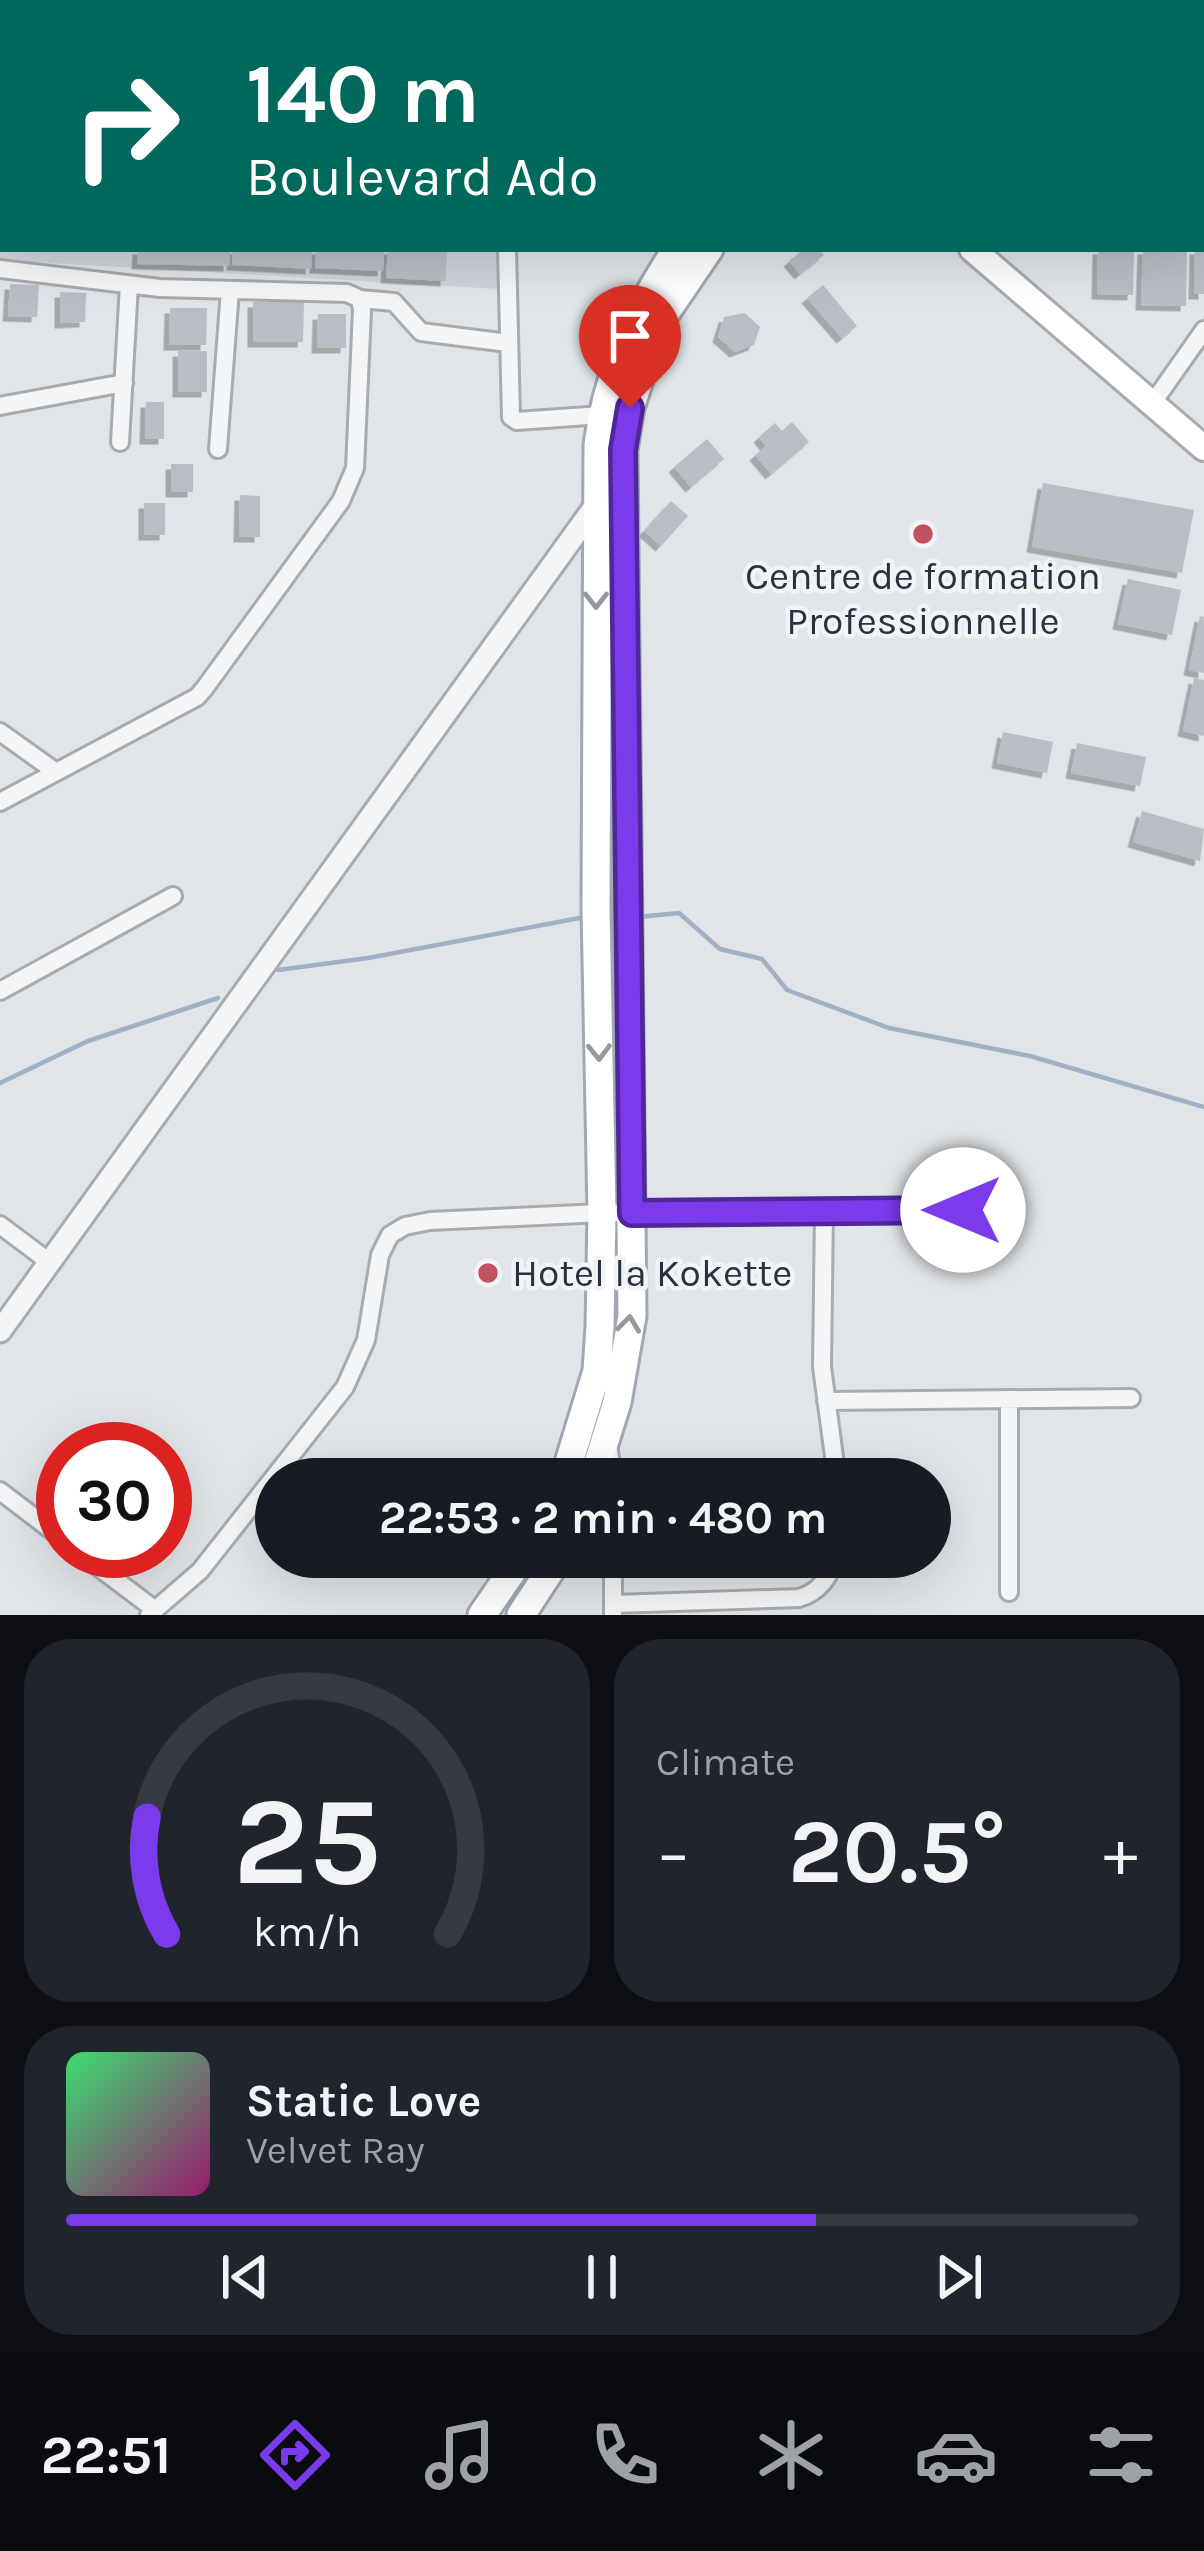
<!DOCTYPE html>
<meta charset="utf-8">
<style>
body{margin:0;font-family:Karla,sans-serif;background:#20242c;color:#f1f3f6;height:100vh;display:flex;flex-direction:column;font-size:45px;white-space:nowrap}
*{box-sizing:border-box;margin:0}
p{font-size:39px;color:#9ea1a6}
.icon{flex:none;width:66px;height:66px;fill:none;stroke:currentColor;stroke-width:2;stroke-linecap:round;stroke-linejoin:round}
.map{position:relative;height:1615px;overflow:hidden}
.side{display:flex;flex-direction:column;gap:24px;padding:24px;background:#0d0f14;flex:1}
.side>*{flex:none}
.hud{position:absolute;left:0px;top:0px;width:1206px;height:252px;box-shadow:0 12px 48px #0002;background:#00695c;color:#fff;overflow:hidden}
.speed{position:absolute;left:36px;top:1422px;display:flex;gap:24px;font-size:60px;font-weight:700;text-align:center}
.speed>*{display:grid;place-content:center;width:156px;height:156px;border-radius:50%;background:#171b24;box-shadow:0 12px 48px #0002;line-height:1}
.speed .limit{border:18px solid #d22;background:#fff;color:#111}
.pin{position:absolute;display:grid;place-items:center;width:102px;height:102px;color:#fff;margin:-123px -51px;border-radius:50% 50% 50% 0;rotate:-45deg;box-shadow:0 0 12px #0007}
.pin .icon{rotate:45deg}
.me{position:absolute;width:132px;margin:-66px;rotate:270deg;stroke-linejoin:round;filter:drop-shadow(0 0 9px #0008)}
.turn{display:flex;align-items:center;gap:42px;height:252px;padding:0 48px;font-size:54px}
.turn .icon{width:156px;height:156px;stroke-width:2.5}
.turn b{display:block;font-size:84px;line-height:102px}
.big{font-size:90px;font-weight:700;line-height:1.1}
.side .widget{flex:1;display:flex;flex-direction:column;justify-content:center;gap:18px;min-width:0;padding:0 42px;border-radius:48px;background:#20242c}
.side .dial{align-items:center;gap:0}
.dial svg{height:312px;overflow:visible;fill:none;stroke:#363941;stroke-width:7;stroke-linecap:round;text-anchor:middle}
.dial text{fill:#f1f3f6;stroke:none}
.song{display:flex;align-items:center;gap:36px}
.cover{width:144px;height:144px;border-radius:18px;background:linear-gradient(135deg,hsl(140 70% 55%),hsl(320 70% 35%))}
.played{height:12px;border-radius:6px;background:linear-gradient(90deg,#7c3aed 70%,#363941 70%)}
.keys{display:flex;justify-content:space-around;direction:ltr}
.heat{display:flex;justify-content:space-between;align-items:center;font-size:66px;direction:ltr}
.side .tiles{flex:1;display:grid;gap:24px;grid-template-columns:1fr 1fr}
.widget:last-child{grid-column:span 2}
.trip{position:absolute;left:255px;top:1458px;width:696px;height:120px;border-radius:60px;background:#171b24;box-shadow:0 12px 48px #0002;font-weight:700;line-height:120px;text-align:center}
.tabs{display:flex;height:192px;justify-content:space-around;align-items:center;background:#090b0e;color:#9ea1a6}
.tabs .icon{width:84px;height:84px}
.tabs .selected{color:#7c3aed}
.tabs b{font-size:54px;color:#f1f3f6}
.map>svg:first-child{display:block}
</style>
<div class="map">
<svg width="1204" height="1615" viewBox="0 0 1204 1615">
<defs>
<filter id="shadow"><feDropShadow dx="-5.5" dy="5.5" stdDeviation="0" flood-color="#0004"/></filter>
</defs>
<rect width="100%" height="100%" fill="#e1e4e8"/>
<path fill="#d0d3da" d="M 0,110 L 3,249 L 500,249 L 499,289 L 0,260 Z"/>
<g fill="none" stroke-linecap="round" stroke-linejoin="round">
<path stroke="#a0b1c5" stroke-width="4.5" d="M 638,917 L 679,913 L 720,949 L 762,959 L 787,990 L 889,1028 L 1030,1056 L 1204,1107
M 278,970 L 368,958 L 585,917
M 0,1083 L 88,1041 L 218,998"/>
</g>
<path fill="#b9bdc5" filter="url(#shadow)" d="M 138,249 L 230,249 L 229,266 L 137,264 Z
M 233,249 L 312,249 L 311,269 L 232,265 Z
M 316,249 L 384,249 L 383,271 L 315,268 Z
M 388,249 L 447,249 L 446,281 L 386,278 Z
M 804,249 L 819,249 L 824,255 L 800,274 L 789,261 Z
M 1098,249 L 1134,249 L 1133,295 L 1097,294 Z
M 1143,249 L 1187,249 L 1186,306 L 1141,305 Z
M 1195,249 L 1204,249 L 1204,294 L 1194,294 Z
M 10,284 L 39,285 L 37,317 L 8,316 Z
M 823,285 L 857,326 L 842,338 L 807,298 Z
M 60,292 L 86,293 L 85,322 L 60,323 Z
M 253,302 L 304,302 L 303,342 L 253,342 Z
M 170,308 L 207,308 L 206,345 L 169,345 Z
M 745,313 L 760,327 L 754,345 L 735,352 L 718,337 L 724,317 Z
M 318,314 L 346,314 L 346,348 L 317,348 Z
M 178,351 L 207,351 L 207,392 L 178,392 Z
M 146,402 L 164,402 L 164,439 L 145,439 Z
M 792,422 L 809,442 L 771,474 L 755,455 L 766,446 L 759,437 L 775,423 L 782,431 Z
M 707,439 L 724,459 L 691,487 L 674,467 Z
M 171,464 L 193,464 L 193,492 L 171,492 Z
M 1043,483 L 1194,510 L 1182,573 L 1032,547 Z
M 240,495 L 260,496 L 260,537 L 239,537 Z
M 671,501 L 688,516 L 661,546 L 644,531 Z
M 144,503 L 165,503 L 165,535 L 144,535 Z
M 1128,579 L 1181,590 L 1172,635 L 1118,624 Z
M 1200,616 L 1204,617 L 1204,673 L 1189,670 Z
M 1194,678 L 1204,680 L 1204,736 L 1183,731 Z
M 1003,732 L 1053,742 L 1047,773 L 997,763 Z
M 1077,743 L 1146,757 L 1140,786 L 1071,773 Z
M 1142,811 L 1204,829 L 1200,861 L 1133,842 Z"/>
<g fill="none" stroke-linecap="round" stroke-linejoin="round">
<defs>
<path id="minor" d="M 539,3 L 541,0
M 1203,13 L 1204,14
M 507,249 L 511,417 L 517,421 L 602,415
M 0,269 L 160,288 L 347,293 L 360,299 L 362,310 L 355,468 L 341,501 L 204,689 L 197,697 L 0,802
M 360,299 L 394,302 L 421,332 L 508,343
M 1152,404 L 1204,330
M 0,406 L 124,383
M 120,442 L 129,285
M 218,449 L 230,290
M 0,732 L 56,772
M 0,991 L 173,896
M 824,1212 L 822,1367 L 837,1479
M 0,1225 L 48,1261
M 1009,1399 L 1009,1592
M 826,1401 L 1131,1398
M 608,1444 L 613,1479
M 0,1491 L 63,1539
M 77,1551 L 154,1609
M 613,1557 L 613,1614
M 613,1604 L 799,1598 C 820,1592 829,1577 836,1557
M 149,1615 L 200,1571 L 345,1387 L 366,1340 L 380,1255 L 390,1235 L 405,1226 L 430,1221 L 602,1213 L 1009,1210"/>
<path id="tertiary" d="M 0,1331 L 596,505"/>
<path id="secondary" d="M 972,249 L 1204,448"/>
<path id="primary" d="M 874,3 L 876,0
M 910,3 L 912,0
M 0,73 L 3,74
M 564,1479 L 597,1371 L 600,1327 L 602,1213 L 596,908 L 598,445 C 607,374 637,308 677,249
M 593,1479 L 617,1402 L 632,1316 L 623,450 L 630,408 L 656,327 L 709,249
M 482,1615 L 522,1557
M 521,1615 L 559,1557"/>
</defs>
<use href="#minor" stroke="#a7abb2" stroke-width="22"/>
<use href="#tertiary" stroke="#a7abb2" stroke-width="27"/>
<use href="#secondary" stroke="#a7abb2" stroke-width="30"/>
<use href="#primary" stroke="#a2a8b3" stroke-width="33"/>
<use href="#minor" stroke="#f4f5f7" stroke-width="16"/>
<use href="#tertiary" stroke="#f4f5f7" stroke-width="21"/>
<use href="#secondary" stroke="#fff" stroke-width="24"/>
<use href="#primary" stroke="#fff" stroke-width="27"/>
</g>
<defs><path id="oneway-chevron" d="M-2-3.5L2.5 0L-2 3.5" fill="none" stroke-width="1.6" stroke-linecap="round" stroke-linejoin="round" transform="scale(3)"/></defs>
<g stroke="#95989f">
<use href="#oneway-chevron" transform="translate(596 600) rotate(90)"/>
<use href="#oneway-chevron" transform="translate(599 1052) rotate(89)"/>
<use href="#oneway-chevron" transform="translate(629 1324) rotate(-83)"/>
</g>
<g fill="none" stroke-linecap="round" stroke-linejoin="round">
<defs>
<path id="route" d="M 630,408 L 623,450 L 632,1213 L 963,1210"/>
</defs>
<use href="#route" stroke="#51269a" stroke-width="30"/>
<use href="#route" stroke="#7c3aed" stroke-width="21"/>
</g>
<g fill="#c15261" stroke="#f1f3f6" stroke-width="4.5">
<circle cx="923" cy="534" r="12"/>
<circle cx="488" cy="1273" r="12"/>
</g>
<g text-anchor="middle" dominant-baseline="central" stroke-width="9" stroke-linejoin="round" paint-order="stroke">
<g font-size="39" fill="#2b323f" stroke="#f1f3f6">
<text x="923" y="576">Centre de formation<tspan x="923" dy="45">Professionnelle</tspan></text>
<text x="512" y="1273" text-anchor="start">Hotel la Kokette</text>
</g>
</g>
</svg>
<div class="speed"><div class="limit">30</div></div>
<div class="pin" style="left:630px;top:408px;background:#d93025"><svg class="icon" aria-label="arrive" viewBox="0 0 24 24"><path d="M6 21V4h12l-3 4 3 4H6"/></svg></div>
<svg class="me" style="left:963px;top:1210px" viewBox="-20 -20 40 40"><circle r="19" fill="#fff"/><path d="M0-13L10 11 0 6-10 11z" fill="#7c3aed"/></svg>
<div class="trip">22:53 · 2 min · 480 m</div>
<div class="hud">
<div class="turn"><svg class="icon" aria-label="right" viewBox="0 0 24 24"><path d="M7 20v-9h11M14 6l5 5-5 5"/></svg><div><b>140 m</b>Boulevard Ado</div></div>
</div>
</div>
<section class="side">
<div class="tiles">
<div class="widget dial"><svg viewBox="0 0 100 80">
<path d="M14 69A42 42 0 1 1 86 69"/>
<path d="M14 69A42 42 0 0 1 9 39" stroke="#7c3aed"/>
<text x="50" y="56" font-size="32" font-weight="700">25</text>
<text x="50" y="72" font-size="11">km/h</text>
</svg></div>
<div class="widget"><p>Climate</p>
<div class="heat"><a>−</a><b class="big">20.5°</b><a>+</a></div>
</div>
<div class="widget">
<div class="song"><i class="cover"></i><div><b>Static Love</b><p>Velvet Ray</p></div></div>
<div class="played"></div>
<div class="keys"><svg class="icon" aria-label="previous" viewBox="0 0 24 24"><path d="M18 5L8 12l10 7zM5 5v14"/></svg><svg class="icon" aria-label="pause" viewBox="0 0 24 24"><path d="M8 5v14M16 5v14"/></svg><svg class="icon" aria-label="next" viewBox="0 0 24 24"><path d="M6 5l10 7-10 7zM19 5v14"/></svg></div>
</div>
</div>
</section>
<nav class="tabs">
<b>22:51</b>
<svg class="icon selected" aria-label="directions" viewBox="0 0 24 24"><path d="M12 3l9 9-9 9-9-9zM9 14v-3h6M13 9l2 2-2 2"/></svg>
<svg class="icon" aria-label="music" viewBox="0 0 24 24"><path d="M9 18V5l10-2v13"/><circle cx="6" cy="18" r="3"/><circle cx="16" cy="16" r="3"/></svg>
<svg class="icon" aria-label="phone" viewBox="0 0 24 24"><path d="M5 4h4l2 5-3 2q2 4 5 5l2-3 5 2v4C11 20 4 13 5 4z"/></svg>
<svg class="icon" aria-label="climate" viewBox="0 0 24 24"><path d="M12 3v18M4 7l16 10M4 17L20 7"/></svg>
<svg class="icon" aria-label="car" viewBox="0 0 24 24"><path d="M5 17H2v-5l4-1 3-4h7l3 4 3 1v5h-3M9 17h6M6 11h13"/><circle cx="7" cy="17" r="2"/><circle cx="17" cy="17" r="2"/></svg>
<svg class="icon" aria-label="filters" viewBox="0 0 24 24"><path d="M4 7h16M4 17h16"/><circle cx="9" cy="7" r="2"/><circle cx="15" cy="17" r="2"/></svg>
</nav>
